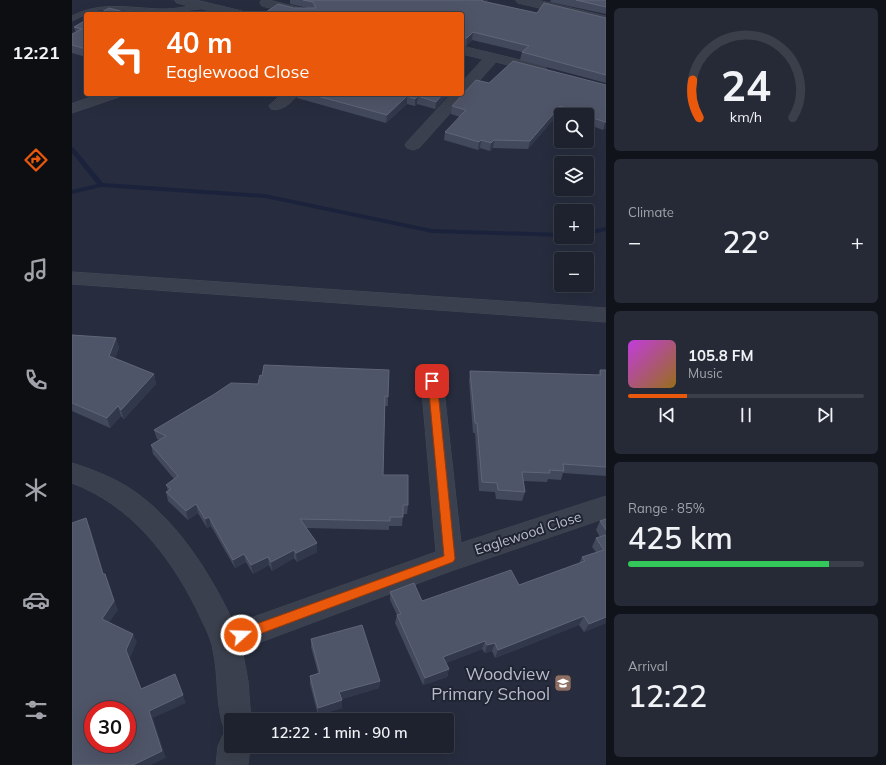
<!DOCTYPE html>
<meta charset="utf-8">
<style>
body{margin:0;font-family:Mulish,sans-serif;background:#252a36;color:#f1f3f6;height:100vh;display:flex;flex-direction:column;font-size:15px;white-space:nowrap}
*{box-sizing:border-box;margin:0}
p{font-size:13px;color:#a0a4aa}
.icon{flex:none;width:22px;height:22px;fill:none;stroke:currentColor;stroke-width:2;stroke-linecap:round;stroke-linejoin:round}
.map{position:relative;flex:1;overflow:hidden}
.panel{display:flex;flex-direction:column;gap:8px;padding:8px;background:#101319;width:280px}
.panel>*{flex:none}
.guide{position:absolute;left:12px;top:12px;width:380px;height:84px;border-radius:4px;box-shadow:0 4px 16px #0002,0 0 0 1px #3b3f4a;background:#ea580c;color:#fff;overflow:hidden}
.fabs{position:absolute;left:482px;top:108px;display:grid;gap:8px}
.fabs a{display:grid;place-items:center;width:40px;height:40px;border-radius:4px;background:#1d222e;box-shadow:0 4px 16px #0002,0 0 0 1px #3b3f4a;font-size:20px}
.speed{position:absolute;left:12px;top:701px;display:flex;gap:8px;font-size:20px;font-weight:700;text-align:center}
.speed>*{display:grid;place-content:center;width:52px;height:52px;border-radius:50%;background:#1d222e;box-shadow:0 4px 16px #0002,0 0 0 1px #3b3f4a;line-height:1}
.speed .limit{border:6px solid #d22;background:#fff;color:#111}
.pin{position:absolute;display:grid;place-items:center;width:34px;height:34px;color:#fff;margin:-17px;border-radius:8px;box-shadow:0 2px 6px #0006}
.me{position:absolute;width:44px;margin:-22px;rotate:70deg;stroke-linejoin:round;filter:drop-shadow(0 0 3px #0008)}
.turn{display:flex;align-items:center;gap:14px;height:84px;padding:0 16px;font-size:18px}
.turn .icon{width:52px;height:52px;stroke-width:2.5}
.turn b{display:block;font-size:28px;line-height:34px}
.big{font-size:30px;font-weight:600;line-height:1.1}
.panel .card{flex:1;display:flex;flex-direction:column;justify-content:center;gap:6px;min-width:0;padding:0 14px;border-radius:6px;background:#252a36}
.panel .dial{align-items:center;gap:0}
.dial svg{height:104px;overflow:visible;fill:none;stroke:#3b3f4a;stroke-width:7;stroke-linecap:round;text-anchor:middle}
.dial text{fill:#f1f3f6;stroke:none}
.song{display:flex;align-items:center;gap:12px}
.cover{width:48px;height:48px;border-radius:6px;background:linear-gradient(135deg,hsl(290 70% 55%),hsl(40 70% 35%))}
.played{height:4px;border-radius:2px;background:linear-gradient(90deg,#ea580c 25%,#3b3f4a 25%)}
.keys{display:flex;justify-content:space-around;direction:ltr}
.heat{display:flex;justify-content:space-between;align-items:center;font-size:22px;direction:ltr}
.charge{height:6px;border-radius:3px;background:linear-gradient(90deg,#34c759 85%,#3b3f4a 0)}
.trip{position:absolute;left:152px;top:713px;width:230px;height:40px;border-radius:4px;background:#1d222e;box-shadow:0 4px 16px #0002,0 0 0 1px #3b3f4a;font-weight:600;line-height:40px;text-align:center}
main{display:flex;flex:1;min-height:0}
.tabs{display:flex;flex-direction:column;width:72px;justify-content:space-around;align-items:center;background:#0c0e12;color:#a0a4aa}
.tabs .icon{width:28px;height:28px}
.tabs .active{color:#ea580c}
.tabs b{font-size:18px;color:#f1f3f6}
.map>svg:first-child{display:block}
</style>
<main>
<nav class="tabs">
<b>12:21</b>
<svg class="icon active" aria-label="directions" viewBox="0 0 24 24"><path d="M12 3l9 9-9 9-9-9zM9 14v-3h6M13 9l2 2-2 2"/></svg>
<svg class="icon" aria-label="music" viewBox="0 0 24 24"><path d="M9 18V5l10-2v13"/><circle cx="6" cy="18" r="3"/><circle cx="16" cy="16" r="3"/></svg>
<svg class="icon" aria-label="phone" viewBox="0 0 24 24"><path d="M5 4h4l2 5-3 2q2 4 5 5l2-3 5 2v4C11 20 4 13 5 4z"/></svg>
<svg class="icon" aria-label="climate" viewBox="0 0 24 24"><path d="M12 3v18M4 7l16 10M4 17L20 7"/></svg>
<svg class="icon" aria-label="car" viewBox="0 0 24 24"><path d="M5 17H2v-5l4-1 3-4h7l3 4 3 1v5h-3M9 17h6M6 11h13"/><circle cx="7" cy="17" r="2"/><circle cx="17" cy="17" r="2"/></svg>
<svg class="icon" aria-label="filters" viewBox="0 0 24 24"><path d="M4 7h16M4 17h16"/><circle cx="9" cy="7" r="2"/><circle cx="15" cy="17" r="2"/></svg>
</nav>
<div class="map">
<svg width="534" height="765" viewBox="0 0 534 765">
<rect width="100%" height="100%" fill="#272d3e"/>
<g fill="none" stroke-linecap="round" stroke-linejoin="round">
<path fill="#1b233c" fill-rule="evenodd" d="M 0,147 L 2,148 L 31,183 L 193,194 L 360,229 L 489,233 L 490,237 L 360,233 L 193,198 L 29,187 L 0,194 L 0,190 L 25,184 L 0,153 Z
M 534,227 L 534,231 L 515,235 L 515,231 Z"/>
<defs>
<path id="service" d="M 133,4 L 137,6 L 136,8 L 94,13 L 37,9 L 26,10 L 17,13 L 0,21 L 0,16 C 31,0 60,9 93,9 C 106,9 120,5 133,4 Z"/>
<path id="minor" d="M 103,0 L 124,0 L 170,11 L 172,14 L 151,14 L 105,3 Z
M 190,0 L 197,0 L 241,11 L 243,14 L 222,14 L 190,6 L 188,3 Z
M 390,46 L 473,66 L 475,69 L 473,72 L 468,73 L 424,62 L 347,148 L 341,150 L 335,148 L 333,145 L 335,142 L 379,94 L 390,94 L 390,82 L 411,59 L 390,54 Z
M 28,94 L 49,94 L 47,97 L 0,113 L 0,104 Z
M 210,94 L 226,94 C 220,103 209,112 199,109 L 197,106 Z
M 0,272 L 534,308 L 534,322 L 0,284 Z
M 360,373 L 368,375 L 371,381 L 389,543 L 534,496 L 534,518 L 379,571 L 170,649 L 176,681 L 179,720 L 159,720 L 159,746 L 178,746 L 176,765 L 144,765 L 146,746 L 151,735 L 157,732 L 153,731 C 143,706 147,676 141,650 C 138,634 130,622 124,608 C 96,553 58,505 0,483 L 0,463 C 19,469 37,476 54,486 C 102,515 139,574 162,624 L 364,552 L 349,381 L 352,375 Z"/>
<path id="tertiary" d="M 444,0 L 465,0 L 534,16 L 534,24 L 446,3 Z"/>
</defs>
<use href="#service" stroke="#454957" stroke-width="1"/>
<use href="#minor" stroke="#454957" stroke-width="1"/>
<use href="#tertiary" stroke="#454957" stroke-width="1"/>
<use href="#service" fill="#3b404e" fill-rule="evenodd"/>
<use href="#minor" fill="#3b404e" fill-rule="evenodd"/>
<use href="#tertiary" fill="#3b404e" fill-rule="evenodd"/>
</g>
<path fill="#43495c" d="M 218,0 L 416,0 L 414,2 L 465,13 L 534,18 L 534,83 L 448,60 L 450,52 L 400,40 L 394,46 L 390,45 L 390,14 L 222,8 L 236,8 L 218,4 Z
M 479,0 L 534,0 L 534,14 L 478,2 Z
M 14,20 L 14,57 L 0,53 L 0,34 L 4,33 L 2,27 Z
M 417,83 L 534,85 L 534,128 L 531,130 L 515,124 L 515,115 L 490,115 L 486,114 L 456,149 L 421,148 L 418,151 L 408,148 L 406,150 L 372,140 L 373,132 L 388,117 L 379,114 L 380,106 Z
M 166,94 L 178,94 L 175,97 Z
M 225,94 L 377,94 L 363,109 L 345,104 L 343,106 L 335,104 L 314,123 L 225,98 Z
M 0,335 L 44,338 L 47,348 L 43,358 L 82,374 L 84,384 L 52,419 L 49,416 L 38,428 L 0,411 Z
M 528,370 L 534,370 L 534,476 L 491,473 L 489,480 L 476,479 L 475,482 L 451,481 L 453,492 L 450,501 L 424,499 L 423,492 L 407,491 L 403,433 L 401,433 L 397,381 L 398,371 L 526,375 Z
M 141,395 L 316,397 L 316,406 L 313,406 L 311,475 L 336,505 L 335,514 L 331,514 L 330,526 L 317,526 L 317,530 L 234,528 L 245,543 L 245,552 L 225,562 L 222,558 L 200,571 L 197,565 L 181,574 L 174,562 L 163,568 L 139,526 L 135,528 L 126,513 L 116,520 L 96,501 L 94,492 L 96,491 L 94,485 L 102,479 L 81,454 L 79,445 L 87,440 L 85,439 L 82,430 Z
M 534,519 L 534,623 L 512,632 L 507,625 L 423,658 L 420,651 L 413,653 L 410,649 L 374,663 L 377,669 L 375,677 L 351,685 L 323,623 L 325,615 L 318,600 L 318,592 L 350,601 L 447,585 L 507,564 L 510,557 L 524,552 L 520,547 L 524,538 L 528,537 L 524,530 L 528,521 Z
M 239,639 L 308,681 L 307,688 L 270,699 L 270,708 L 246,715 L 238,684 L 238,676 L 246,673 L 239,647 Z"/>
<path fill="#32384b" d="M 411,0 L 416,0 L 409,8 L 410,1 Z
M 401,32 L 400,40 L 394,46 L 395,38 Z
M 371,94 L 377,94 L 363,109 L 364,102 Z
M 335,96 L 335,104 L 314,123 L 315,115 Z
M 346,96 L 345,104 L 343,106 L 343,99 Z
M 488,106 L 486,114 L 456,149 L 458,141 Z
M 533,122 L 534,122 L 534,128 L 531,130 Z
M 409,140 L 408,148 L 406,150 L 407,142 Z
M 422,140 L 421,148 L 418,151 L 419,143 Z
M 44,338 L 47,348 L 40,365 L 37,356 Z
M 82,374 L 84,384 L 52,419 L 49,410 Z
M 46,406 L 49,416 L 38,428 L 35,418 Z
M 124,504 L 126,513 L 116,520 L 114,511 Z
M 137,517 L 139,526 L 135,528 L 133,519 Z
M 14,518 L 18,527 L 35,584 L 31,574 Z
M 245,543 L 245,552 L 225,562 L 224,553 Z
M 222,550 L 222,558 L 200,571 L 199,562 Z
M 172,554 L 174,562 L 163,568 L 161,560 Z
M 196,557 L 197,565 L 181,574 L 179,565 Z
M 33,574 L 37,583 L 46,610 L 34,627 L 30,619 Z
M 534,615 L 534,623 L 512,632 L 517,624 Z
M 512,616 L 507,625 L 423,658 L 426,650 Z
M 61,634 L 65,642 L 58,658 L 73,697 L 69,689 L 54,650 Z
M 413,641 L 410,649 L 369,665 L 371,657 Z
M 423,643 L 420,651 L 413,653 L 415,645 Z
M 377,669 L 375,677 L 351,685 L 353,678 Z
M 103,674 L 114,703 L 81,718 L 94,758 L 79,765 L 61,765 L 77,711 Z
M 308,681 L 307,688 L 267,700 L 267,692 Z
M 270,700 L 270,708 L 246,715 L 246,708 Z"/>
<path fill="#4f5568" stroke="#606577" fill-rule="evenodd" d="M 231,0 L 411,0 L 410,1 L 465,13 L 472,3 L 534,18 L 534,75 L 450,52 L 457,46 L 401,32 L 395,38 L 390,37 L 390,14 L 191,14 L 206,4 L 222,8 L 244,8 L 241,2 Z
M 504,0 L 534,0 L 534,7 Z
M 37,8 L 60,14 L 26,14 Z
M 14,20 L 14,49 L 0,45 L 0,34 L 10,29 L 2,27 Z
M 441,61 L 534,85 L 534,122 L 533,122 L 515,116 L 515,115 L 513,115 L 488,106 L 458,141 L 422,140 L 419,143 L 409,140 L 407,142 L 373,132 L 394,110 L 380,106 L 404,80 L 417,83 Z
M 238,94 L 371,94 L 364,102 L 346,96 L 343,99 L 335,96 L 315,115 Z
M 0,335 L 44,338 L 37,356 L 82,374 L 49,410 L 46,406 L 35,418 L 0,403 Z
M 192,365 L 317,370 L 316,397 L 313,396 L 311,475 L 336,475 L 336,505 L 331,505 L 331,517 L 318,517 L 318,521 L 228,519 L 245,543 L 224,553 L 222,550 L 199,562 L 196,557 L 179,565 L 172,554 L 161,560 L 137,517 L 133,519 L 124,504 L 114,511 L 94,492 L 99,489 L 94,485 L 106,476 L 79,445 L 94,436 L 82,430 L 141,395 L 159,383 L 186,384 L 188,375 L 190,376 Z
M 528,370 L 534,370 L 534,467 L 491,464 L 492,471 L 477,470 L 478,473 L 450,472 L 453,492 L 426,490 L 425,483 L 410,482 L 405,423 L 403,423 L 398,371 L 529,375 Z
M 14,518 L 31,574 L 33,574 L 42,601 L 30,619 L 61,634 L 54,650 L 69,689 L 103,674 L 111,695 L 77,711 L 90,751 L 61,765 L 0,765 L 0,523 ZM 21,710 L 55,710 L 55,744 L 21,744 Z
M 534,519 L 534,530 L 528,521 Z
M 534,535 L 534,617 L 517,624 L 512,616 L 426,650 L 423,643 L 415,645 L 413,641 L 371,657 L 377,669 L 353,678 L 325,615 L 329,614 L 318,592 L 342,583 L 350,601 L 439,570 L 447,585 L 513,561 L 510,557 L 532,550 L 524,538 Z
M 290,625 L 308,681 L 267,692 L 270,700 L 246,708 L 238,676 L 248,673 L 239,639 Z"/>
<path fill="#ea580c" stroke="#983908" d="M 360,378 L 365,381 L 383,559 L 381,562 L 169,641 L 165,639 L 163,635 L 165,631 L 372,556 L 356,381 Z"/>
<defs>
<symbol id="school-square" viewBox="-11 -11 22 22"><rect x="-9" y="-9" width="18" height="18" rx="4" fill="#8d6e63" stroke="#202534"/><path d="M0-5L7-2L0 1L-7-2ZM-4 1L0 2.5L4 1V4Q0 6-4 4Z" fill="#fff"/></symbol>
</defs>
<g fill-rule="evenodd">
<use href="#school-square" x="481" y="673" width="20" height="20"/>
</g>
<g text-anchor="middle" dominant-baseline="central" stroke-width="4" stroke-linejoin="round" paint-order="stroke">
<g font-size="14" fill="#b8bbc9" stroke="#202534">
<text transform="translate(456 533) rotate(-18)">Eaglewood Close</text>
</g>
<g font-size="17" fill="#b8bbc9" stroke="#202534" text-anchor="end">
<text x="478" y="673">Woodview<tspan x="478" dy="20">Primary School</tspan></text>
</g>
</g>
</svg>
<div class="fabs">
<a><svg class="icon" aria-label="search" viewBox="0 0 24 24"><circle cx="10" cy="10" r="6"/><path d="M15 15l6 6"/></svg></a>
<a><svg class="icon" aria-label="layers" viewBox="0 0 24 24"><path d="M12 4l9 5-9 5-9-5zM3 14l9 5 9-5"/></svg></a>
<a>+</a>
<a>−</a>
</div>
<div class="speed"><div class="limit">30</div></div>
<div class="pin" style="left:360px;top:381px;background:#d93025"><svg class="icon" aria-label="arrive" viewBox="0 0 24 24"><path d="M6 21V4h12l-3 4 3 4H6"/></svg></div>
<svg class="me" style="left:169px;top:635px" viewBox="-20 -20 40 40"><circle r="17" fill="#ea580c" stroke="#fff" stroke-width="3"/><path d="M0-11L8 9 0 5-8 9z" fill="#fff"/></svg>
<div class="trip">12:22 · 1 min · 90 m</div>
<div class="guide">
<div class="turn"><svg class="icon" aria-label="left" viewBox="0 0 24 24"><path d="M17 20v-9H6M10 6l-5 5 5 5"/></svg><div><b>40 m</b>Eaglewood Close</div></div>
</div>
</div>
<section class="panel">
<div class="card dial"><svg viewBox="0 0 100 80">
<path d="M14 69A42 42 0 1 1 86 69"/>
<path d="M14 69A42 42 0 0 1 9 40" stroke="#ea580c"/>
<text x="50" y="56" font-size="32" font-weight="700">24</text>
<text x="50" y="72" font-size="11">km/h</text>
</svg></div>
<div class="card"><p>Climate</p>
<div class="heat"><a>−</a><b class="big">22°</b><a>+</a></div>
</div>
<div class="card">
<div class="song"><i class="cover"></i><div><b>105.8 FM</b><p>Music</p></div></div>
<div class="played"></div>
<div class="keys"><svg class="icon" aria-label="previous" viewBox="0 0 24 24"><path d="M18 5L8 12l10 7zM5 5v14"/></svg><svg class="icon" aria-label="pause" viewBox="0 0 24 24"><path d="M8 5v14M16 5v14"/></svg><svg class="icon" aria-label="next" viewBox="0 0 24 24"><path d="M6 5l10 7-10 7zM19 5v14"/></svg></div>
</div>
<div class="card"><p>Range · 85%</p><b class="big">425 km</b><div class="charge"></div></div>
<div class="card"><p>Arrival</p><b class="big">12:22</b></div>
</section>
</main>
